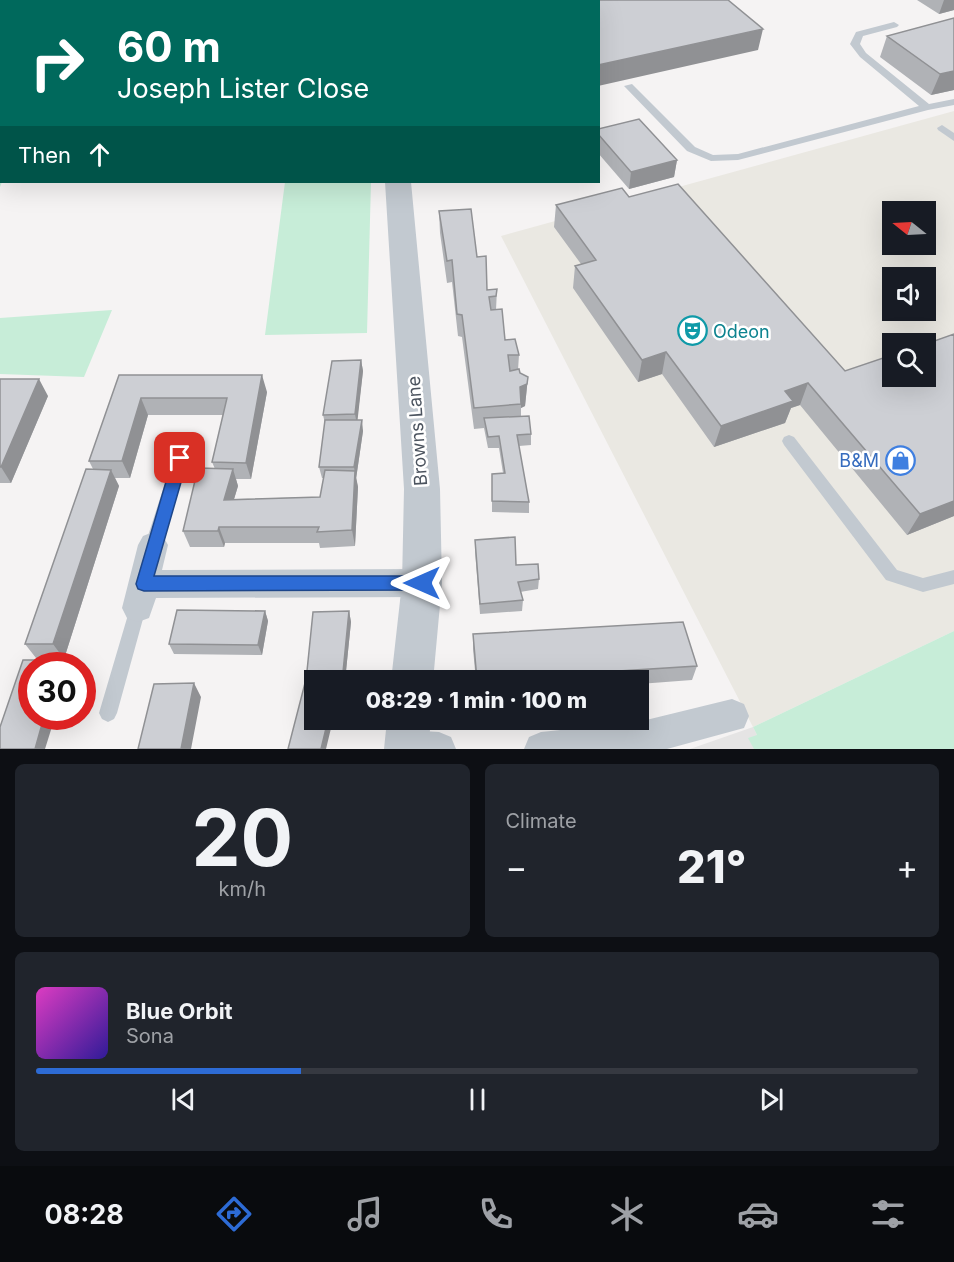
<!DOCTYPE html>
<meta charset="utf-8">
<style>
body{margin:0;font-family:Inter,sans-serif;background:#20242c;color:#f1f3f6;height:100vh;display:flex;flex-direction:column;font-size:22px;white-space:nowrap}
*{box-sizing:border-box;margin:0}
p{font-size:20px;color:#9ea1a6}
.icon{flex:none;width:33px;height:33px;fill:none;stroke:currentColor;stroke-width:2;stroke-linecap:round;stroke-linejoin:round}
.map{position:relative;height:749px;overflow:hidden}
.details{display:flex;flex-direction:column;gap:15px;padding:15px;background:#0d0f14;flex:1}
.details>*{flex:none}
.banner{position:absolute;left:0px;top:0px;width:600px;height:183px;box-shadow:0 6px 24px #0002;background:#00695c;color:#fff;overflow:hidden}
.needle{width:39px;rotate:288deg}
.buttons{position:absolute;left:882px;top:201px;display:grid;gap:12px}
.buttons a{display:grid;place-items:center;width:54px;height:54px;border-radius:0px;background:#171b24;box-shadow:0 6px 24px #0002;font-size:30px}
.speed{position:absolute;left:18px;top:652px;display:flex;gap:12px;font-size:30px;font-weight:700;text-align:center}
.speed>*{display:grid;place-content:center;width:78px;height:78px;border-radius:50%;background:#171b24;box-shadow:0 6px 24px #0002;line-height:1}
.speed .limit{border:9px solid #d22;background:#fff;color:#111}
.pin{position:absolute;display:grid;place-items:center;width:51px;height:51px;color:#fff;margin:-26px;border-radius:12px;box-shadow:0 3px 9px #0006}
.me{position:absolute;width:66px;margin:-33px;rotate:270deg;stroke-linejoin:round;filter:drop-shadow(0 0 4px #0008)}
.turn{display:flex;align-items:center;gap:21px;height:126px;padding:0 18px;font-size:27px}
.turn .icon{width:78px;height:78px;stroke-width:2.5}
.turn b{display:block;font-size:42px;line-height:51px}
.then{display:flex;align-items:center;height:57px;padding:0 18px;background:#0003;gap:12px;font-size:22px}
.big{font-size:45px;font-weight:800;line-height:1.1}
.details .tile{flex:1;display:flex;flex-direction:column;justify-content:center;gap:9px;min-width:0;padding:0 21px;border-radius:9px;background:#20242c}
.details .dial{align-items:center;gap:0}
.dial b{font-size:78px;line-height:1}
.song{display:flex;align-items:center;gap:18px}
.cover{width:72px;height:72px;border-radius:9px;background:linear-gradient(135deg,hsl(310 70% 55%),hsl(250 70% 35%))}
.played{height:6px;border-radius:3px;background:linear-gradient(90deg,#2d6bd5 30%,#363941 30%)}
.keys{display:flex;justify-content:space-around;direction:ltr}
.heat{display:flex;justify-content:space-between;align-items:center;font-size:33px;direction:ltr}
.details .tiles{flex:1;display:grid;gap:15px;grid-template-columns:1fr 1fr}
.tile:last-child{grid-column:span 2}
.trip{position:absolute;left:304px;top:670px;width:345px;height:60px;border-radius:0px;background:#171b24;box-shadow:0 6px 24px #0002;font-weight:800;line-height:60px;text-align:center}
.tabs{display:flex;height:96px;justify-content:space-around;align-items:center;background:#090b0e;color:#9ea1a6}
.tabs .icon{width:42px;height:42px}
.tabs .on{color:#2d6bd5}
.tabs b{font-size:27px;color:#f1f3f6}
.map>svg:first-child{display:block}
</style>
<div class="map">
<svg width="954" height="749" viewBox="0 0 954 749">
<rect width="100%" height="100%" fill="#f5f3f3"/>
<path fill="#eae8e2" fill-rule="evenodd" d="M 954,111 L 954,631 L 753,727 L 501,236 ZM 892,212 L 926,212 L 926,244 L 892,244 ZM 892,278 L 926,278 L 926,310 L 892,310 ZM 892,344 L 926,344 L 926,376 L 892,376 Z"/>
<path fill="#e5e4e4" d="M 753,727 L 764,749 L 690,749 Z"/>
<path fill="#c7edd8" d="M 0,0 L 332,0 L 332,1 L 2,2 L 2,182 L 0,187 Z
M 285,182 L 371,182 L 367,333 L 265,335 Z
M 112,310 L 84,377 L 0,374 L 0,318 Z
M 954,631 L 954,749 L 754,749 L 748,738 L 757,735 L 753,727 Z"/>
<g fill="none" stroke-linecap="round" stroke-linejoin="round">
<path fill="#c2c9d0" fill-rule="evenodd" d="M 894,22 L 899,25 L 897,27 L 863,36 L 860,44 L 866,53 L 929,104 L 954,99 L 954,105 L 928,110 L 738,160 L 711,161 L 687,151 L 624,86 L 632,84 L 695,147 L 713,155 L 738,154 L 919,106 L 860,57 L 850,44 L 856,32 Z
M 942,125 L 954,133 L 954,141 L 938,130 L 937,128 Z
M 789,435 L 794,437 L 897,570 L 923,578 L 954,570 L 954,584 L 923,592 L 886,580 L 784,445 L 782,441 L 784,437 Z
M 180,452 L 185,454 L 187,458 L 161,545 L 159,550 L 153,552 L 147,550 L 145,545 L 173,458 L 175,454 Z
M 138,601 L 144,603 L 146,608 L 117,713 L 114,719 L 108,722 L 102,719 L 99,713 L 130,608 L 132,603 Z"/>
<path fill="#c2c9d0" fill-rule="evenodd" d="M 153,532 L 163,536 L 168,545 L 162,570 L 422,569 L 433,573 L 437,583 L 433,593 L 422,597 L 156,598 L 149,618 L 138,622 L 127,618 L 122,608 L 138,545 L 143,536 Z
M 732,699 L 744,704 L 749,716 L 744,728 L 667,749 L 524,749 L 529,737 L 541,732 L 638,722 Z
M 406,730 L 439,732 L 451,737 L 456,749 L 390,749 L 394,735 Z"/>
<path fill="#c2c9d0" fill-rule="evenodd" d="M 346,0 L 368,0 L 368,2 L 346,2 Z
M 385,182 L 411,182 L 440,489 L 442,583 L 433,681 L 391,681 L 402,583 L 404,489 Z
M 387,720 L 431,720 L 428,749 L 384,749 Z"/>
</g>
<path fill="#b0b2b6" d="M 422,0 L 728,0 L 758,50 L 598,2 L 423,2 Z
M 917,0 L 954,0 L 954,10 L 939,14 Z
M 954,18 L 954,90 L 931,95 L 880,57 L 887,36 Z
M 598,129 L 677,160 L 674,177 L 629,189 L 598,153 Z
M 629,197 L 845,371 L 954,334 L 954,516 L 907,535 L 800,405 L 791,408 L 785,423 L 714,447 L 662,374 L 638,382 L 573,288 L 575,266 L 581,264 L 554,227 L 556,205 Z
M 439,211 L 477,257 L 487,290 L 497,289 L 496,310 L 505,340 L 519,355 L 518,370 L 520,373 L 528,377 L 525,406 L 521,408 L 521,417 L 531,434 L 531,445 L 519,446 L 529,502 L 529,513 L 492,512 L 492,474 L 503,473 L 499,448 L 488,448 L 484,428 L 474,429 L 462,337 L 458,336 L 452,282 L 447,283 L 440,233 Z
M 361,360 L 363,371 L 357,420 L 363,431 L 356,479 L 358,487 L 355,546 L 320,548 L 319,543 L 225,543 L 224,547 L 190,547 L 183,531 L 215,469 L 212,462 L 223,415 L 148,415 L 130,478 L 115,478 L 119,486 L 64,659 L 36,658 L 25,644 L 93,469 L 89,461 L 119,375 L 267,392 L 251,479 L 236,479 L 238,486 L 234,499 L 320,497 L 324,478 L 322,478 L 319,467 L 325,423 L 323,415 Z
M 0,379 L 48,396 L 11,483 L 0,483 Z
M 475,540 L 539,579 L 538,589 L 520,592 L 523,600 L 522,611 L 480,614 L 475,551 Z
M 265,611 L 268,621 L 262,655 L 174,654 L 169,644 Z
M 349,611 L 351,622 L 345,681 L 310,681 L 307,671 Z
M 473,634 L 697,666 L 692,680 L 639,684 L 639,681 L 476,681 L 473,649 Z"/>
<path fill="#909194" d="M 944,0 L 954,0 L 954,10 L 939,14 Z
M 763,29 L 758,50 L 598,86 L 598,65 Z
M 954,71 L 954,90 L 931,95 L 940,74 Z
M 677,160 L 674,177 L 629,189 L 631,172 Z
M 666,352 L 662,374 L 638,382 L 642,360 Z
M 361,360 L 363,371 L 357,425 L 355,414 Z
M 262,375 L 267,392 L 251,479 L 246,463 Z
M 528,377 L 525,406 L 521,408 L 520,387 Z
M 39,379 L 48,396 L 11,483 L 1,467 Z
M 808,383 L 800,405 L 791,408 L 785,423 L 714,447 L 721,426 L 785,391 Z
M 141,398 L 148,415 L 130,478 L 122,461 Z
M 362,420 L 363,431 L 356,479 L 354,467 Z
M 233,469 L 238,486 L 229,516 L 224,500 Z
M 111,470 L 119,486 L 64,659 L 53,644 Z
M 355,471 L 358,487 L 355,546 L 352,530 Z
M 954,501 L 954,516 L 907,535 L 920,514 Z
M 219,527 L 225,543 L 224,547 L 218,531 Z
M 265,611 L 268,621 L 262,655 L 258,645 Z
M 349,611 L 351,622 L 345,681 L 343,672 Z
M 62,660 L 67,666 L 60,666 Z
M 194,683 L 201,697 L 191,749 L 181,749 Z
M 44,717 L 55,717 L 45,749 L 35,749 Z
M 328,720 L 333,720 L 326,749 L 321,749 Z"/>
<path fill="#cdcfd4" stroke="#909194" stroke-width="1.5" d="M 437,0 L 728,0 L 763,29 L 598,65 L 598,2 L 438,2 Z
M 954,18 L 954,71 L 940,74 L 887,36 Z
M 639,119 L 677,160 L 631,172 L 598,134 L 598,129 Z
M 678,184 L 845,371 L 892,355 L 892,376 L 926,376 L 926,344 L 954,334 L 954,501 L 920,514 L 808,383 L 785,391 L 793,401 L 721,426 L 666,352 L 642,360 L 575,266 L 596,260 L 556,205 L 622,188 L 629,197 Z
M 471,209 L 477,257 L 486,256 L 487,290 L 497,289 L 496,296 L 489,297 L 491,310 L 502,309 L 505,340 L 515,339 L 519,355 L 508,355 L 510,371 L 519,369 L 520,373 L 528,377 L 527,384 L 520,387 L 521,404 L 474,408 L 462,315 L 457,314 L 452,260 L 447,261 L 439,211 Z
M 361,360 L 355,414 L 323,415 L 332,361 Z
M 119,375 L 262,375 L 246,463 L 212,462 L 227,398 L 141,398 L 122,461 L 89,461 Z
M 0,379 L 39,379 L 1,467 L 0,467 Z
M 529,416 L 531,434 L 517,435 L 529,502 L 492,501 L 492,474 L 505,473 L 499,436 L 488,437 L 484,418 Z
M 325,420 L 362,420 L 354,467 L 319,467 Z
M 198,468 L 233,469 L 224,500 L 320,497 L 325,470 L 355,471 L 352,530 L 317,532 L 319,527 L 219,527 L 218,531 L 183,531 Z
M 86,469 L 111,470 L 53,644 L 25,644 Z
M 515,537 L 516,565 L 538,564 L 539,579 L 518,582 L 523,600 L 480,604 L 475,540 Z
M 177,610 L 265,611 L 258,645 L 169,644 Z
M 349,611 L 343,672 L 307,671 L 313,612 Z
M 683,622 L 697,666 L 477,680 L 473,634 Z
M 23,660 L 62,660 L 60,666 L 32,666 L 32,717 L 44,717 L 35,749 L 0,749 L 0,727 Z
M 194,683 L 181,749 L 138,749 L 154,684 Z
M 305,683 L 315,684 L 315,720 L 328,720 L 321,749 L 288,749 Z"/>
<path fill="#2d6bd5" stroke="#1d468a" stroke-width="1.5" d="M 180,452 L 186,454 L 188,458 L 154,576 L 422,576 L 428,578 L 430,583 L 428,588 L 422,590 L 144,591 L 138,589 L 136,584 L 173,458 L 175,454 Z"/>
<defs>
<symbol id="theatre-ring" viewBox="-11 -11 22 22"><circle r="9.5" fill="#fff" stroke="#0f9aa8" stroke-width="1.5"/><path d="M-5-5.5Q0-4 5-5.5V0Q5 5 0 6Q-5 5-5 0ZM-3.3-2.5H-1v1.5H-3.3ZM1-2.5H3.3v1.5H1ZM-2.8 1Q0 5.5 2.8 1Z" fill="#0f9aa8"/></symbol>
<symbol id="shop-ring" viewBox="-11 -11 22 22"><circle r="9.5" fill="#fff" stroke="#3f7fe0" stroke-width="1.5"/><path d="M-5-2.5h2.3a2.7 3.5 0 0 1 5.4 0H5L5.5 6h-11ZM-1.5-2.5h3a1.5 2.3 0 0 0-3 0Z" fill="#3f7fe0"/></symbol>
</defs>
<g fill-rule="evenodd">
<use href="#theatre-ring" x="676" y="314" width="33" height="33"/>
<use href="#shop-ring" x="884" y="444" width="33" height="33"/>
</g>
<g text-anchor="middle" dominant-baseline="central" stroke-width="5" stroke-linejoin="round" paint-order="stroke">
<g font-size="18" fill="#0d838f" stroke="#fff" text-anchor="start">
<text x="713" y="331">Odeon</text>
</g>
<g font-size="18" fill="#4c545f" stroke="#fff">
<text transform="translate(417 431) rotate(-94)">Browns Lane</text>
</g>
<g font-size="18" fill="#366cbe" stroke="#fff" text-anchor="end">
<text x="879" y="460">B&amp;M</text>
</g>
</g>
</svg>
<div class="buttons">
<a><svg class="needle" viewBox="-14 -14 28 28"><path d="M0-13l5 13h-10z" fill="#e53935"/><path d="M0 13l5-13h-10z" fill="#9ea1a6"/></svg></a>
<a><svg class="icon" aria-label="sound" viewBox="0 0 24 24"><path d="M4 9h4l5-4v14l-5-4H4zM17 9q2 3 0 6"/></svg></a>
<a><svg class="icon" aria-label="search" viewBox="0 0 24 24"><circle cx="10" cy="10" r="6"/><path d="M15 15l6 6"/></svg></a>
</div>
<div class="speed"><div class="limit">30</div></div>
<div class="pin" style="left:180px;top:458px;background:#d93025"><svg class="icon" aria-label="arrive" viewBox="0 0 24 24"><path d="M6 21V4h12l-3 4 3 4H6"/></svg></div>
<svg class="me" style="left:422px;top:583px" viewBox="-20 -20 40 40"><path d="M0-17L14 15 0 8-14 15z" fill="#2d6bd5" stroke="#fff" stroke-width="4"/></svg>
<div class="trip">08:29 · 1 min · 100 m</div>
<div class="banner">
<div class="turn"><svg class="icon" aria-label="right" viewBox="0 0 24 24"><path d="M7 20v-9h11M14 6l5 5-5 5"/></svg><div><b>60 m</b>Joseph Lister Close</div></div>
<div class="then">Then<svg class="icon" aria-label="ahead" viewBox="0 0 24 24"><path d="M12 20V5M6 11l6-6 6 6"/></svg></div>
</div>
</div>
<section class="details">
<div class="tiles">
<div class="tile dial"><b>20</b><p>km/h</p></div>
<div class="tile"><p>Climate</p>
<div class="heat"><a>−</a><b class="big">21°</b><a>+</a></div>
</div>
<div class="tile">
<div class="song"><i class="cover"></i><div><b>Blue Orbit</b><p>Sona</p></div></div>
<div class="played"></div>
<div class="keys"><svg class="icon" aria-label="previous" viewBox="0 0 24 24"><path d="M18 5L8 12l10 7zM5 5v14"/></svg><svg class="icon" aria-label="pause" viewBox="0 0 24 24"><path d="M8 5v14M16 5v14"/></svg><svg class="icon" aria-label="next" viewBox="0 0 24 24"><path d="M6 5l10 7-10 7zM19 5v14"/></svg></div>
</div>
</div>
</section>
<nav class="tabs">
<b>08:28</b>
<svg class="icon on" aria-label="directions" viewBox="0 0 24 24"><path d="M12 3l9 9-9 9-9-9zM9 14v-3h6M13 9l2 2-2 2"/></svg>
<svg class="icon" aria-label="music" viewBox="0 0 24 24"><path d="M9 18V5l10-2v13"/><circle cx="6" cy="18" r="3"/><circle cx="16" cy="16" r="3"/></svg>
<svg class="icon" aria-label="phone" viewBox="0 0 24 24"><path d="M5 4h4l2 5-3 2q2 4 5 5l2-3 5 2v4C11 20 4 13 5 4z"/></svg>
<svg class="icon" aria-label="climate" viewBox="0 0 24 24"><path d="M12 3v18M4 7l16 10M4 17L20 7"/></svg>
<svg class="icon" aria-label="car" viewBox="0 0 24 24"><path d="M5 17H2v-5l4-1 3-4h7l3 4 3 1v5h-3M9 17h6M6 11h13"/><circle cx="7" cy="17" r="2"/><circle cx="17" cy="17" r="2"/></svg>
<svg class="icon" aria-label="filters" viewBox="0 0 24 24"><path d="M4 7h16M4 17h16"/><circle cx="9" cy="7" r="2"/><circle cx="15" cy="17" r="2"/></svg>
</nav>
